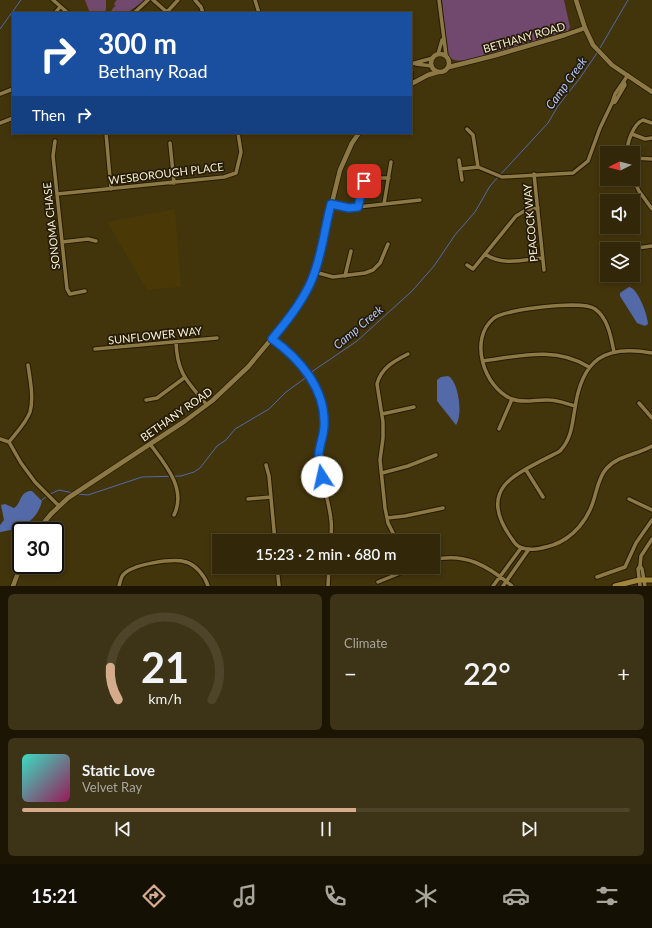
<!DOCTYPE html>
<meta charset="utf-8">
<style>
body{margin:0;font-family:Lato,sans-serif;background:#3d3316;color:#f1f3f6;height:100vh;display:flex;flex-direction:column;font-size:15px;white-space:nowrap}
*{box-sizing:border-box;margin:0}
p{font-size:13px;color:#a8a59c}
.icon{flex:none;width:22px;height:22px;fill:none;stroke:currentColor;stroke-width:2;stroke-linecap:round;stroke-linejoin:round}
.map{position:relative;height:586px;overflow:hidden}
.side{display:flex;flex-direction:column;gap:8px;padding:8px;background:#1c1504;flex:1}
.side>*{flex:none}
.guide{position:absolute;left:12px;top:12px;width:400px;height:122px;border-radius:0px;box-shadow:0 2px 6px #0003,0 0 0 1px #4d4429;background:#1a4fa0;color:#fff;overflow:hidden}
.needle{width:26px;rotate:264deg}
.fabs{position:absolute;left:600px;top:146px;display:grid;gap:8px}
.fabs a{display:grid;place-items:center;width:40px;height:40px;border-radius:0px;background:#322708;box-shadow:0 2px 6px #0003,0 0 0 1px #4d4429;font-size:20px}
.speed{position:absolute;left:12px;top:522px;display:flex;gap:8px;font-size:20px;font-weight:700;text-align:center}
.speed>*{display:grid;place-content:center;width:52px;height:52px;border-radius:50%;background:#322708;box-shadow:0 2px 6px #0003,0 0 0 1px #4d4429;line-height:1}
.speed .limit{border:2px solid #111;border-radius:6px;background:#fff;color:#111}
.pin{position:absolute;display:grid;place-items:center;width:34px;height:34px;color:#fff;margin:-17px;border-radius:8px;box-shadow:0 2px 6px #0006}
.me{position:absolute;width:44px;margin:-22px;rotate:350deg;stroke-linejoin:round;filter:drop-shadow(0 0 3px #0008)}
.turn{display:flex;align-items:center;gap:14px;height:84px;padding:0 20px;font-size:18px}
.turn .icon{width:52px;height:52px;stroke-width:2.5}
.turn b{display:block;font-size:28px;line-height:34px}
.then{display:flex;align-items:center;height:38px;padding:0 20px;background:#0003;gap:8px;font-size:15px}
.big{font-size:30px;font-weight:600;line-height:1.1}
.side .tile{flex:1;display:flex;flex-direction:column;justify-content:center;gap:6px;min-width:0;padding:0 14px;border-radius:6px;background:#3d3316}
.side .dial{align-items:center;gap:0}
.dial svg{height:104px;overflow:visible;fill:none;stroke:#4d4429;stroke-width:7;stroke-linecap:round;text-anchor:middle}
.dial text{fill:#f1f3f6;stroke:none}
.song{display:flex;align-items:center;gap:12px}
.cover{width:48px;height:48px;border-radius:6px;background:linear-gradient(135deg,hsl(170 70% 55%),hsl(330 70% 35%))}
.played{height:4px;border-radius:2px;background:linear-gradient(90deg,#d6ab8b 55%,#4d4429 55%)}
.keys{display:flex;justify-content:space-around;direction:ltr}
.heat{display:flex;justify-content:space-between;align-items:center;font-size:22px;direction:ltr}
.side .tiles{flex:1;display:grid;gap:8px;grid-template-columns:1fr 1fr}
.tile:last-child{grid-column:span 2}
.trip{position:absolute;left:212px;top:534px;width:228px;height:40px;border-radius:0px;background:#322708;box-shadow:0 2px 6px #0003,0 0 0 1px #4d4429;font-weight:600;line-height:40px;text-align:center}
.tabs{display:flex;height:64px;justify-content:space-around;align-items:center;background:#141003;color:#a8a59c}
.tabs .icon{width:28px;height:28px}
.tabs .on{color:#d6ab8b}
.tabs b{font-size:18px;color:#f1f3f6}
.map>svg:first-child{display:block}
</style>
<div class="map">
<svg width="652" height="586" viewBox="0 0 652 586">
<rect width="100%" height="100%" fill="#42340b"/>
<path fill="#4a3907" d="M 175,209 L 181,287 L 147,290 L 107,222 Z"/>
<path fill="#71486e" d="M 85,0 L 106,0 L 106,10 L 103,13 L 90,13 Z
M 117,0 L 145,0 L 127,13 L 110,13 L 113,8 L 116,6 L 114,5 L 115,2 Z
M 442,0 L 564,0 L 570,27 L 568,31 L 486,56 C 477,58 459,64 450,58 C 448,56 447,52 446,49 Z"/>
<path fill="#5469a8" d="M 629,287 C 638,288 648,316 648,324 L 645,326 L 637,323 L 620,296 L 620,293 Z
M 448,376 C 459,381 463,416 456,425 L 437,401 L 437,380 L 441,377 Z
M 29,491 L 32,491 L 42,501 C 37,522 20,529 0,532 L 0,525 L 4,520 L 1,505 L 5,504 L 14,508 C 21,504 19,494 29,491 Z"/>
<g fill="none" stroke-linecap="round" stroke-linejoin="round">
<path stroke="#5469a8" stroke-width="1" d="M 0,29 L 21,0
M 600,48 L 628,0
M 500,175 L 548,123 L 558,106 L 580,78 L 597,53
M 310,373 L 357,341 L 412,291 L 434,266 L 455,235 L 475,212 L 490,186 L 498,177
M 50,494 L 59,490 L 73,493
M 78,494 L 88,495 L 142,477 L 181,476 L 194,472 L 200,468 L 217,446 L 226,440 L 235,429 L 269,409 L 286,392 L 308,376
M 42,500 L 47,496"/>
<defs>
<path id="minor" d="M 53,0 L 68,13
M 153,0 L 168,13
M 195,0 L 201,7 L 203,13
M 255,0 L 259,13
M 439,0 L 446,55
M 167,12 L 178,0
M 55,13 L 60,7
M 134,13 L 148,0
M 438,54 L 442,40
M 411,64 L 433,58
M 416,64 L 432,66
M 411,73 L 411,83
M 0,94 L 13,89
M 612,103 L 615,102 L 625,85 L 624,82
M 0,123 L 13,118
M 467,129 L 473,135 L 478,167
M 106,133 L 111,189
M 632,134 L 645,139 L 652,138
M 55,141 L 53,156 L 67,289 L 70,294 L 85,291
M 170,143 L 174,183
M 627,153 C 627,143 633,124 643,120 L 652,123
M 633,158 L 652,159
M 459,160 L 462,180
M 460,169 L 478,167 L 502,177 L 573,173 L 588,161 L 600,128 L 612,103 L 615,94 L 628,75
M 534,174 L 544,270
M 633,179 L 639,191 L 652,209
M 57,194 L 224,177 L 236,173 L 241,152 L 238,133
M 331,204 L 349,208 L 420,200
M 384,204 L 391,162
M 358,207 L 363,181 L 368,178 L 389,178
M 62,242 L 88,239 L 96,241
M 630,249 L 652,246
M 485,254 C 502,266 523,260 542,258
M 467,265 L 473,269 L 516,216 L 526,210 L 538,208
M 315,272 L 333,277 L 365,273 L 373,270 L 380,263 L 388,244
M 345,276 L 351,251
M 272,339 C 299,358 326,388 324,424 C 324,437 317,449 319,463 C 322,482 329,501 331,520 C 332,527 331,534 331,541
M 176,342 C 177,374 188,382 207,405
M 95,349 L 217,338
M 652,353 C 604,344 582,360 575,408 C 572,424 572,438 560,451 C 546,459 513,473 504,486 C 491,503 501,524 512,539 C 514,542 516,546 520,547 C 529,552 543,548 553,545 C 573,538 588,520 594,499 C 597,489 599,477 606,469 C 618,455 637,455 652,446
M 483,361 C 519,356 556,346 589,367
M 146,400 L 157,398 L 184,378
M 639,403 L 652,418
M 575,406 C 567,404 558,400 549,400 C 536,399 525,404 512,399 C 484,388 468,339 494,318 C 506,309 583,300 595,309 C 608,318 611,337 614,352
M 382,414 L 414,407
M 499,429 L 512,399
M 0,439 L 9,442 L 21,463 L 35,482 L 59,506
M 9,442 C 16,433 26,423 30,412 C 34,398 30,379 28,365
M 150,444 C 165,464 187,489 174,515
M 266,465 L 269,476 L 275,541
M 526,470 L 543,497
M 382,473 L 408,466 L 436,455
M 248,499 L 271,497
M 629,499 L 652,510
M 387,518 L 405,516 L 443,508
M 397,541 L 388,523 L 385,508 L 380,460 L 383,438 L 383,422 L 377,384 C 381,368 394,361 408,354
M 433,560 C 465,552 488,566 512,586
M 640,566 L 641,556 L 652,539
M 277,567 L 279,586
M 597,577 L 625,567 L 636,543 L 652,520
M 378,582 L 415,567
M 119,586 C 120,583 121,577 123,575 C 132,564 173,558 186,562 C 196,565 205,576 208,586
M 328,586 L 329,567
M 493,586 L 521,548
M 503,586 L 529,549
M 640,586 L 638,569 L 640,566 L 642,569 L 645,586"/>
<path id="tertiary" d="M 576,0 L 585,28 L 593,45 L 612,65 L 652,92
M431 63a9 9 0 1 1 18 0a9 9 0 1 1-18 0Z
M 449,67 L 493,56 L 565,35 L 585,28
M 411,84 L 428,75 L 438,72
M 37,531 L 51,514 L 68,498 L 185,421 L 212,401 L 248,367 L 293,313 L 307,290 L 315,272 L 340,170 L 352,143 L 359,133
M 13,586 L 21,565"/>
<path id="secondary" d="M 615,586 L 639,580 L 652,580"/>
</defs>
<use href="#minor" stroke="#261c02" stroke-width="5.5"/>
<use href="#tertiary" stroke="#261c02" stroke-width="6"/>
<use href="#secondary" stroke="#261c02" stroke-width="7"/>
<use href="#minor" stroke="#8d7945" stroke-width="3.5"/>
<use href="#tertiary" stroke="#8d7945" stroke-width="4.5"/>
<use href="#secondary" stroke="#a0853c" stroke-width="5"/>
</g>
<g fill="none" stroke-linecap="round" stroke-linejoin="round">
<defs>
<path id="route" d="M 322,477 C 321,469 318,461 319,453 C 320,443 324,435 324,426 C 326,389 300,359 272,339 C 286,322 299,306 309,286 C 321,261 324,231 331,204 L 349,208 L 358,207 L 364,181"/>
</defs>
<use href="#route" stroke="#114b97" stroke-width="10"/>
<use href="#route" stroke="#1a73e8" stroke-width="7"/>
</g>
<g text-anchor="middle" dominant-baseline="central" stroke-width="3.5" stroke-linejoin="round" paint-order="stroke">
<g font-size="11" fill="#f8eed3" stroke="#251c07">
<text transform="translate(524 37) rotate(-16)">BETHANY ROAD</text>
<text transform="translate(166 173) rotate(-7)">WESBOROUGH PLACE</text>
<text transform="translate(530 223) rotate(-95)">PEACOCK WAY</text>
<text transform="translate(51 226) rotate(-96)">SONOMA CHASE</text>
<text transform="translate(155 335) rotate(-6)">SUNFLOWER WAY</text>
<text transform="translate(176 414) rotate(-35)">BETHANY ROAD</text>
</g>
<g font-size="12" font-style="italic" fill="#b2c6fd" stroke="#251c07">
<text transform="translate(566 83) rotate(-54)">Camp Creek</text>
<text transform="translate(358 327) rotate(-40)">Camp Creek</text>
</g>
</g>
</svg>
<div class="fabs">
<a><svg class="needle" viewBox="-14 -14 28 28"><path d="M0-13l5 13h-10z" fill="#e53935"/><path d="M0 13l5-13h-10z" fill="#a8a59c"/></svg></a>
<a><svg class="icon" aria-label="sound" viewBox="0 0 24 24"><path d="M4 9h4l5-4v14l-5-4H4zM17 9q2 3 0 6"/></svg></a>
<a><svg class="icon" aria-label="layers" viewBox="0 0 24 24"><path d="M12 4l9 5-9 5-9-5zM3 14l9 5 9-5"/></svg></a>
</div>
<div class="speed"><div class="limit">30</div></div>
<div class="pin" style="left:364px;top:181px;background:#d93025"><svg class="icon" aria-label="arrive" viewBox="0 0 24 24"><path d="M6 21V4h12l-3 4 3 4H6"/></svg></div>
<svg class="me" style="left:322px;top:477px" viewBox="-20 -20 40 40"><circle r="19" fill="#fff"/><path d="M0-13L10 11 0 6-10 11z" fill="#1a73e8"/></svg>
<div class="trip">15:23 · 2 min · 680 m</div>
<div class="guide">
<div class="turn"><svg class="icon" aria-label="right" viewBox="0 0 24 24"><path d="M7 20v-9h11M14 6l5 5-5 5"/></svg><div><b>300 m</b>Bethany Road</div></div>
<div class="then">Then<svg class="icon" aria-label="right" viewBox="0 0 24 24"><path d="M7 20v-9h11M14 6l5 5-5 5"/></svg></div>
</div>
</div>
<section class="side">
<div class="tiles">
<div class="tile dial"><svg viewBox="0 0 100 80">
<path d="M14 69A42 42 0 1 1 86 69"/>
<path d="M14 69A42 42 0 0 1 8 44" stroke="#d6ab8b"/>
<text x="50" y="56" font-size="32" font-weight="700">21</text>
<text x="50" y="72" font-size="11">km/h</text>
</svg></div>
<div class="tile"><p>Climate</p>
<div class="heat"><a>−</a><b class="big">22°</b><a>+</a></div>
</div>
<div class="tile">
<div class="song"><i class="cover"></i><div><b>Static Love</b><p>Velvet Ray</p></div></div>
<div class="played"></div>
<div class="keys"><svg class="icon" aria-label="previous" viewBox="0 0 24 24"><path d="M18 5L8 12l10 7zM5 5v14"/></svg><svg class="icon" aria-label="pause" viewBox="0 0 24 24"><path d="M8 5v14M16 5v14"/></svg><svg class="icon" aria-label="next" viewBox="0 0 24 24"><path d="M6 5l10 7-10 7zM19 5v14"/></svg></div>
</div>
</div>
</section>
<nav class="tabs">
<b>15:21</b>
<svg class="icon on" aria-label="directions" viewBox="0 0 24 24"><path d="M12 3l9 9-9 9-9-9zM9 14v-3h6M13 9l2 2-2 2"/></svg>
<svg class="icon" aria-label="music" viewBox="0 0 24 24"><path d="M9 18V5l10-2v13"/><circle cx="6" cy="18" r="3"/><circle cx="16" cy="16" r="3"/></svg>
<svg class="icon" aria-label="phone" viewBox="0 0 24 24"><path d="M5 4h4l2 5-3 2q2 4 5 5l2-3 5 2v4C11 20 4 13 5 4z"/></svg>
<svg class="icon" aria-label="climate" viewBox="0 0 24 24"><path d="M12 3v18M4 7l16 10M4 17L20 7"/></svg>
<svg class="icon" aria-label="car" viewBox="0 0 24 24"><path d="M5 17H2v-5l4-1 3-4h7l3 4 3 1v5h-3M9 17h6M6 11h13"/><circle cx="7" cy="17" r="2"/><circle cx="17" cy="17" r="2"/></svg>
<svg class="icon" aria-label="filters" viewBox="0 0 24 24"><path d="M4 7h16M4 17h16"/><circle cx="9" cy="7" r="2"/><circle cx="15" cy="17" r="2"/></svg>
</nav>
